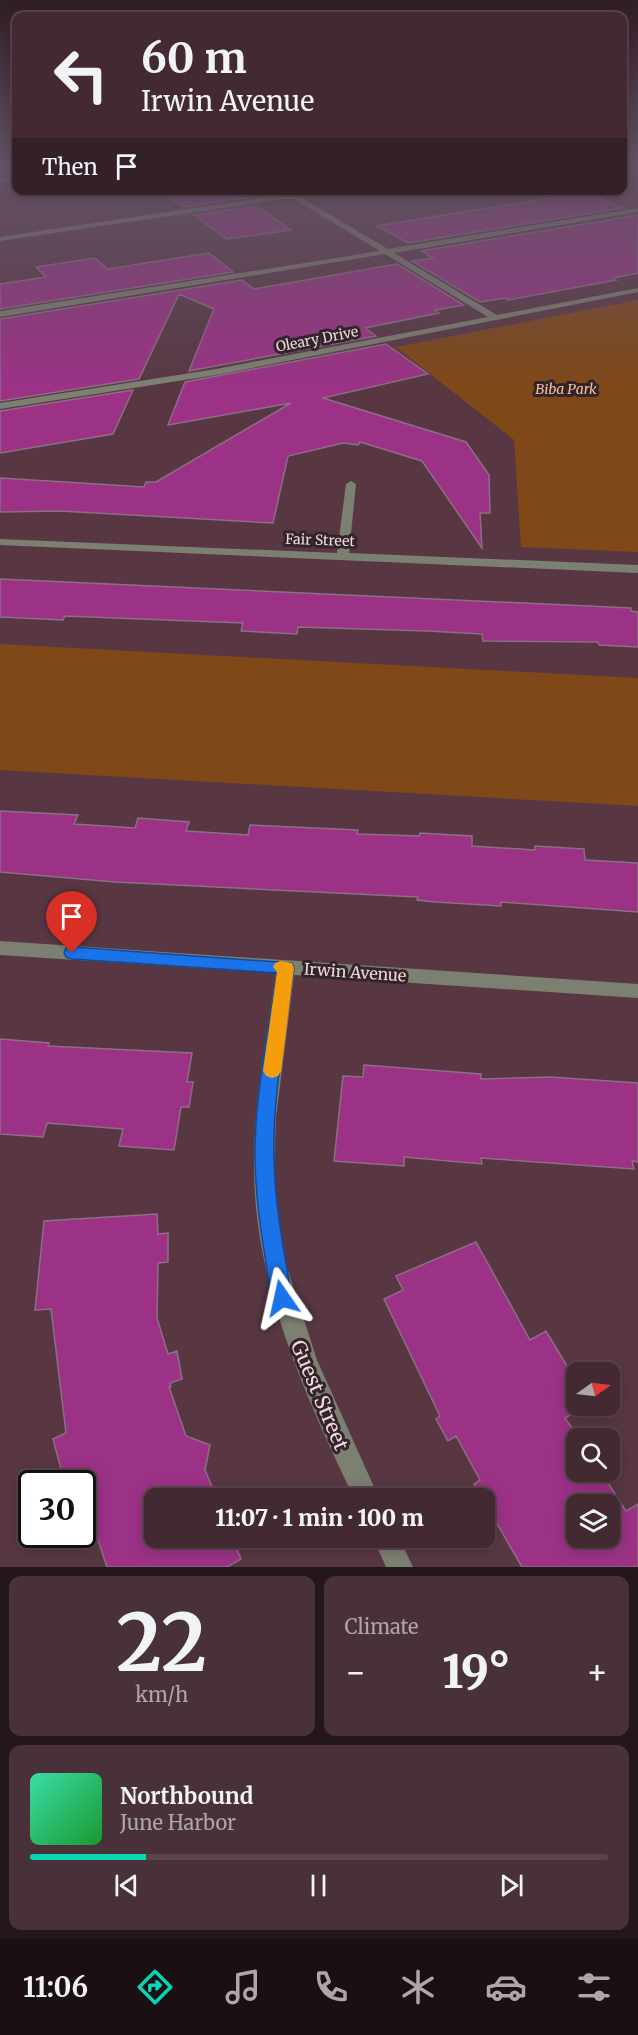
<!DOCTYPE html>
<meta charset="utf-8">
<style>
body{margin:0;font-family:Merriweather,serif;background:#49313a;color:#f1f3f6;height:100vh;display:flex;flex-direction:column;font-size:22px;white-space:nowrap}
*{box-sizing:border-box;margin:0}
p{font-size:20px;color:#aea6ac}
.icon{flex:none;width:33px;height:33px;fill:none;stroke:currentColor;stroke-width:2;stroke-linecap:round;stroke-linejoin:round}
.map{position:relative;height:1567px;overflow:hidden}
.panel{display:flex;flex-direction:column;gap:9px;padding:9px;background:#24171c;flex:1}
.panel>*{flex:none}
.hud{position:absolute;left:12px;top:12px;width:615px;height:183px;border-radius:12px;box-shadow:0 3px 15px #0003,0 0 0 2px #5a454d;background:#422932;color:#f1f3f6;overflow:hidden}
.needle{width:39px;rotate:76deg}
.buttons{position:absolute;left:566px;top:1362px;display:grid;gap:12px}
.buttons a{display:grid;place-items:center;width:54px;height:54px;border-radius:12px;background:#422932;box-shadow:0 3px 15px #0003,0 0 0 2px #5a454d;font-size:30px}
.speed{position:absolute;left:18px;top:1470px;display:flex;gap:12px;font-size:30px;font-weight:700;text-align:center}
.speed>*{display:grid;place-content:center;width:78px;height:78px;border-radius:50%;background:#422932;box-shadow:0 3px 15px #0003,0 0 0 2px #5a454d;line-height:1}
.speed .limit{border:3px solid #111;border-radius:9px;background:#fff;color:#111}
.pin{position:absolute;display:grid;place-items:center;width:51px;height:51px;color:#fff;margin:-62px -26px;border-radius:50% 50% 50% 0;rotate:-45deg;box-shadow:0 0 6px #0007}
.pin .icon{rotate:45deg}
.me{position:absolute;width:66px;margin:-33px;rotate:349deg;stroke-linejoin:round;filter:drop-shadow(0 0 4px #0008)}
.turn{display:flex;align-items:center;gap:21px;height:126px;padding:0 30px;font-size:27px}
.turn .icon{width:78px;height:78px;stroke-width:2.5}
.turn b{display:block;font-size:42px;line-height:51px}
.then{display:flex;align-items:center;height:57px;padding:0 30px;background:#0003;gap:12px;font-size:22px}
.big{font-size:45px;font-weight:800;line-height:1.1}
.panel .widget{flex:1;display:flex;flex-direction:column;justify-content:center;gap:9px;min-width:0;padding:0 21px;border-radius:12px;background:#49313a}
.panel .dial{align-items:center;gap:0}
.dial b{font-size:78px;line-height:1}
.song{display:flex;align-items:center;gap:18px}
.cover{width:72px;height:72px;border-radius:9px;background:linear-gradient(135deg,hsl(160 70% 55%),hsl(130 70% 35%))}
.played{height:6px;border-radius:3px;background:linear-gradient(90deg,#06d5b6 20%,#5a454d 20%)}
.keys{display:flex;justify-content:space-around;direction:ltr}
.heat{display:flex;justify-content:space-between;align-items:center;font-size:33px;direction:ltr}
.panel .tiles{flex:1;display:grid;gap:9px;grid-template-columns:1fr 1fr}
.widget:last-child{grid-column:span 2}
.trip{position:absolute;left:144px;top:1488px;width:351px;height:60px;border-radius:12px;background:#422932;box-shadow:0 3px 15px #0003,0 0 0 2px #5a454d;font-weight:800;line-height:60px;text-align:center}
.menu{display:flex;height:96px;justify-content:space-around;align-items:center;background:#1a1014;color:#aea6ac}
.menu .icon{width:42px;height:42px}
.menu .active{color:#06d5b6}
.menu b{font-size:27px;color:#f1f3f6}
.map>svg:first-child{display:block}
</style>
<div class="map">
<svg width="638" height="1567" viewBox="0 0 638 1567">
<rect width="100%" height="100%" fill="#583743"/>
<path fill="#7f4818" d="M 638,300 L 638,552 L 521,547 L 514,440 L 396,347 Z
M 0,644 L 638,678 L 638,806 L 0,770 Z"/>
<path fill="#9b3286" stroke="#8d6e84" stroke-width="1.5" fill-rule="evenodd" d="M 160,190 L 234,190 L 245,198 L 183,207 Z
M 586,192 L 623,208 L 408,243 L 377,226 Z
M 256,206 L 291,230 L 227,239 L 194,215 Z
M 638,215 L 638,273 L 613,278 L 616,280 L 508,300 L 505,298 L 480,302 L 412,261 L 433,258 L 421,251 Z
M 209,253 L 233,272 L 0,309 L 0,284 L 46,277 L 36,267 L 95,258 L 108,269 Z
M 397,264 L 464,305 L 435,310 L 439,313 L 365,328 L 376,336 L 189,371 L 214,309 L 179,294 L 139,379 L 0,401 L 0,319 L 242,280 L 254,289 Z
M 386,344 L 428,374 L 323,398 L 466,442 L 489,475 L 490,513 L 480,513 L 482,548 L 422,461 L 360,442 L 358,445 L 343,443 L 288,456 L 273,523 L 60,511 L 0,512 L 0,478 L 144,487 L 146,482 L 156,482 L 291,403 L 168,425 L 185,382 Z
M 133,390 L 113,434 L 0,453 L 0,411 Z
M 0,579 L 631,608 L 631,611 L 638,612 L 638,647 L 599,645 L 598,642 L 483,641 L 482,634 L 428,631 L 298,627 L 297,634 L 241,631 L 243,623 L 65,616 L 63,620 L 0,617 Z
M 0,811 L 78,815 L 74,824 L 135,828 L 138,818 L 189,822 L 186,831 L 248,835 L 250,825 L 358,830 L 357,834 L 419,836 L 420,833 L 472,836 L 472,846 L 535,850 L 535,846 L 584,849 L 585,860 L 638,863 L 638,912 L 501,902 L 501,906 L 435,902 L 417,900 L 418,897 L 115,882 L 0,872 Z
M 0,1039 L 49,1043 L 48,1046 L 192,1053 L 187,1082 L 193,1082 L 189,1107 L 181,1107 L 174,1150 L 119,1146 L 123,1129 L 47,1123 L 43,1137 L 0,1134 Z
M 364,1065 L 481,1074 L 481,1079 L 550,1077 L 638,1083 L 638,1162 L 632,1161 L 634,1169 L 481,1158 L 482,1164 L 404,1157 L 404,1166 L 334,1161 L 343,1076 L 363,1077 Z
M 157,1214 L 158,1234 L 168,1233 L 168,1262 L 158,1263 L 157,1318 L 168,1354 L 177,1351 L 182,1379 L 170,1383 L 171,1387 L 169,1387 L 186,1436 L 210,1445 L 205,1470 L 217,1498 L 154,1498 L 154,1538 L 232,1538 L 241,1559 L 227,1567 L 107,1567 L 91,1519 L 82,1523 L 82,1484 L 65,1484 L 53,1439 L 66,1433 L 51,1309 L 35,1310 L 44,1221 Z
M 476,1242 L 530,1340 L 546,1331 L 576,1381 L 576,1412 L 565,1418 L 579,1438 L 576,1438 L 576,1472 L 601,1472 L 626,1511 L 638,1504 L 638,1567 L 522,1567 L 474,1484 L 480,1480 L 456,1436 L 448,1441 L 436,1419 L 440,1416 L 384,1299 L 403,1290 L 396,1276 ZM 576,1504 L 609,1504 L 609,1538 L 576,1538 Z"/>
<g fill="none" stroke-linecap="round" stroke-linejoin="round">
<path fill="#7c8071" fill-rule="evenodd" d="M 16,177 L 16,181 L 0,183 L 0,179 Z
M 314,190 L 334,190 L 300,197 L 388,249 L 638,208 L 638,212 L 394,253 L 497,315 L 638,288 L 638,292 L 216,375 L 0,409 L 0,403 L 216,369 L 488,317 L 385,254 L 0,317 L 0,311 L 380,251 L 292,198 L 0,241 L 0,237 L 288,194 L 291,192 Z
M 351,481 L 356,484 L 349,553 L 638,565 L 638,573 L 0,545 L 0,539 L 337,553 L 346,484 Z
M 0,941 L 638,984 L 638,998 L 294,975 L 276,1117 L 274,1169 L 278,1219 L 287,1267 L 317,1360 L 379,1498 L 354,1498 C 305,1395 255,1286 254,1169 C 253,1103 267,1038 276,973 L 0,955 Z
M 373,1538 L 399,1538 L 413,1567 L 386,1567 Z"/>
</g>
<linearGradient id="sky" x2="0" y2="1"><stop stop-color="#301e25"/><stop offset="0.43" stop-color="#645366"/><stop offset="1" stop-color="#645366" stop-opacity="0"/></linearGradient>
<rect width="638" height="387" fill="url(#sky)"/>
<path fill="#1a73e8" stroke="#114b97" stroke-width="1.5" d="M 72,947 L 292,963 L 294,968 C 286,1031 272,1096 274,1160 C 275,1206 284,1252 292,1298 L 289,1304 L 282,1307 L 275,1304 L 272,1298 C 264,1252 256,1207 255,1161 C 254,1098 268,1035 277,973 L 72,959 L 66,957 L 64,953 L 66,948 Z"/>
<path fill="#f59e0b" d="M 281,961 L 292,963 L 294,968 L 281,1071 L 278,1076 L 272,1078 L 266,1076 L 263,1071 L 277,972 L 273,967 L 275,963 Z"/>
<g text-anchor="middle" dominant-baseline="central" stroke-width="6" stroke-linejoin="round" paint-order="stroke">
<g font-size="14" fill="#eed8df" stroke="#332429">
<text transform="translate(317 339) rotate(-11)">Oleary Drive</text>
<text transform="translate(320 540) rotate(2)">Fair Street</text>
</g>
<g font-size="14" font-style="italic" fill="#f7c29c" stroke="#332429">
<text x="566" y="389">Biba Park</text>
</g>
<g font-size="16" fill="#eed8df" stroke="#332429">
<text transform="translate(355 972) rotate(4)">Irwin Avenue</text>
</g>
<g font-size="20" fill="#eed8df" stroke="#332429">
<text transform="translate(320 1395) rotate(67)">Guest Street</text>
</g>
</g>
</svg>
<div class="buttons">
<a><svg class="needle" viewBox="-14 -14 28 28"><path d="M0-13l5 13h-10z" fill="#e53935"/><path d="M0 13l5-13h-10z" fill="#aea6ac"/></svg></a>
<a><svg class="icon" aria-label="search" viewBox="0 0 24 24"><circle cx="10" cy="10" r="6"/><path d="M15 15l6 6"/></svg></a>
<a><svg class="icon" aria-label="layers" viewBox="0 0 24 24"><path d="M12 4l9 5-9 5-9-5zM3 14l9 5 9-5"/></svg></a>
</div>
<div class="speed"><div class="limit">30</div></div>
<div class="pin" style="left:72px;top:953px;background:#d93025"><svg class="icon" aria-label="arrive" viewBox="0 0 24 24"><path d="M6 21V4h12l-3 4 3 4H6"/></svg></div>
<svg class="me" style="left:282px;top:1298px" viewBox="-20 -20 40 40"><path d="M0-17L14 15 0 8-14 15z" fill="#1a73e8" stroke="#fff" stroke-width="4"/></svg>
<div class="trip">11:07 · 1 min · 100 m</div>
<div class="hud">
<div class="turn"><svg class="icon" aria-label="left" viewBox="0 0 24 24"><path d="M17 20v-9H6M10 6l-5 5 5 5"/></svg><div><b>60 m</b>Irwin Avenue</div></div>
<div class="then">Then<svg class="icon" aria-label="arrive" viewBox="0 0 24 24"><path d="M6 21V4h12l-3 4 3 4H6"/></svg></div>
</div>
</div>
<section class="panel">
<div class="tiles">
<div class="widget dial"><b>22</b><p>km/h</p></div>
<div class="widget"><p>Climate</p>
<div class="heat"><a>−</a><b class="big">19°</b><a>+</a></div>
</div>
<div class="widget">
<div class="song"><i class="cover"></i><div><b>Northbound</b><p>June Harbor</p></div></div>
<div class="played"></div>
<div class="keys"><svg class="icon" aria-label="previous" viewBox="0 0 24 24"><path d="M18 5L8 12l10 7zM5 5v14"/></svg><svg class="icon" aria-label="pause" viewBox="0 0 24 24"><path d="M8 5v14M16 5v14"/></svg><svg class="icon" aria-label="next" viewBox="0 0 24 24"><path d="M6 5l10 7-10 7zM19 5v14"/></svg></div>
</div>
</div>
</section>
<nav class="menu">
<b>11:06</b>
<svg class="icon active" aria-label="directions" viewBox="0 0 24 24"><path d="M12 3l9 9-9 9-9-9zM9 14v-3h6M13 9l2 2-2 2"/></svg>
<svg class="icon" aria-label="music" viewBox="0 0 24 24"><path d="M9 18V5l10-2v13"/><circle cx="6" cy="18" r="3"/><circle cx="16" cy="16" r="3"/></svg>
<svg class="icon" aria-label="phone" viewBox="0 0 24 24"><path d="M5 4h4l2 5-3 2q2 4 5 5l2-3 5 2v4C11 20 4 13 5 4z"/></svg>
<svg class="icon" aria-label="climate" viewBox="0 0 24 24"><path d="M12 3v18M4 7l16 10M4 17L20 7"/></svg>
<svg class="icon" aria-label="car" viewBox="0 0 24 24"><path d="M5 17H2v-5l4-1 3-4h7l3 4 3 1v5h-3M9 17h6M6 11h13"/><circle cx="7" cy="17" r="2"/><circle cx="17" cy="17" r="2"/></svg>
<svg class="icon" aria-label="filters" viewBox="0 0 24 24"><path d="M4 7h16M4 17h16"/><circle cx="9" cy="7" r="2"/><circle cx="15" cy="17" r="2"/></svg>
</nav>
